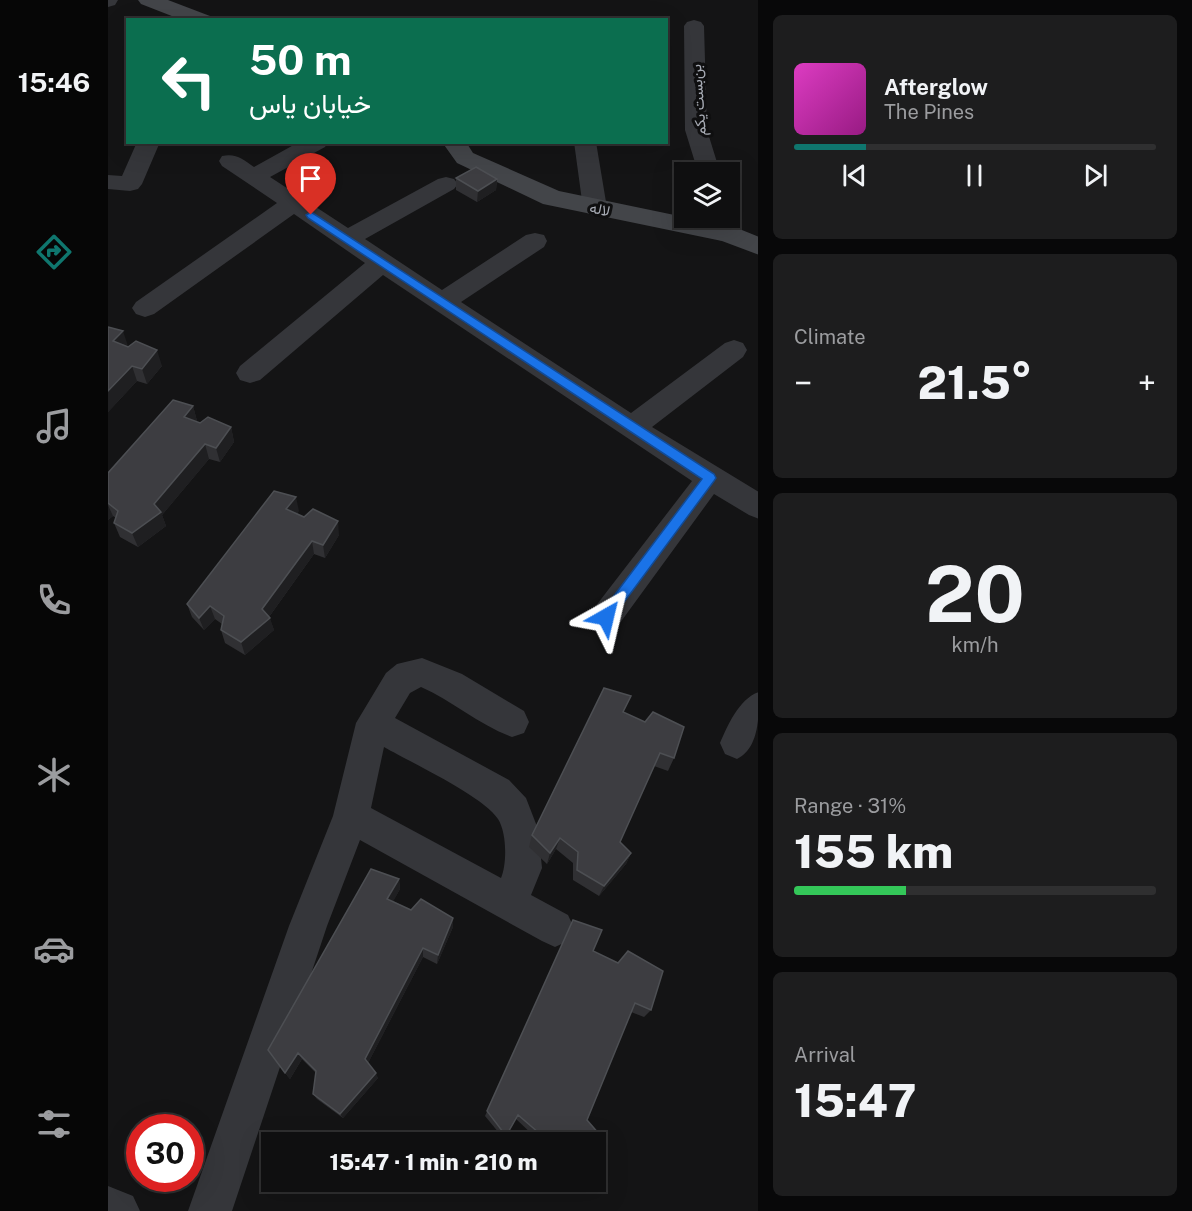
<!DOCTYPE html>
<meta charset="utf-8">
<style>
body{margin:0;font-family:"Public Sans",Vazirmatn,sans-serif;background:#1d1d1e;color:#f1f3f6;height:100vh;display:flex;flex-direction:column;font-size:22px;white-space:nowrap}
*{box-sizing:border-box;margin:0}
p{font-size:20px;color:#9b9c9f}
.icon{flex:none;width:33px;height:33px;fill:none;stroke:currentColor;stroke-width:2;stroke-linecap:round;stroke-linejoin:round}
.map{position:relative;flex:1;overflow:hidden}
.sheet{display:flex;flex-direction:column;gap:15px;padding:15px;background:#080809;width:434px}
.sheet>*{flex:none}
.hud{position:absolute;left:18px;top:18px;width:542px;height:126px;border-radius:0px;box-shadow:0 6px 24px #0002,0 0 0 2px #2f2f30;background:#0b6e4f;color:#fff;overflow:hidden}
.controls{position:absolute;left:566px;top:162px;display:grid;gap:12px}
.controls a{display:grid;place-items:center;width:66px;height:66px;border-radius:0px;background:#0f0f10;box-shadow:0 6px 24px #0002,0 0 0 2px #2f2f30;font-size:30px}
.speed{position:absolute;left:18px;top:1114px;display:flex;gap:12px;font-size:30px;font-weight:700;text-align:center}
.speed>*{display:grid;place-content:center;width:78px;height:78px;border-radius:50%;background:#0f0f10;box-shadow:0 6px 24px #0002,0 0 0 2px #2f2f30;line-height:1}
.speed .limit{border:9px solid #d22;background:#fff;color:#111}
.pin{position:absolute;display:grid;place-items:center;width:51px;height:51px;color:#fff;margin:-62px -26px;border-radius:50% 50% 50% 0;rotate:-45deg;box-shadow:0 0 6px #0007}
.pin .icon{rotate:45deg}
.me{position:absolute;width:66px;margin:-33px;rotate:37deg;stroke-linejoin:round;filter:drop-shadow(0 0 4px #0008)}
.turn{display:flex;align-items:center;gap:21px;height:126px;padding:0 24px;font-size:27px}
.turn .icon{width:78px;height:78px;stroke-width:2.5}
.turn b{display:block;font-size:42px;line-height:51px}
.big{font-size:45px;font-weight:800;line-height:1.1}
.sheet .card{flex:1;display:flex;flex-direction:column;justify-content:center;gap:9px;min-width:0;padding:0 21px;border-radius:9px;background:#1d1d1e}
.sheet .dial{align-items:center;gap:0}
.dial b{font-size:78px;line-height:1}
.song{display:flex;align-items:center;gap:18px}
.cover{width:72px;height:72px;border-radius:9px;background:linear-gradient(135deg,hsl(310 70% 55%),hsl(310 70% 35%))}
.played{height:6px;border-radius:3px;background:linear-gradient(90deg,#0f766e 20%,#2f2f30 20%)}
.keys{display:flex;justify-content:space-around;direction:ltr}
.heat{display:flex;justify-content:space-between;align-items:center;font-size:33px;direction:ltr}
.charge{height:9px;border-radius:4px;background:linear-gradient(90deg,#34c759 31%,#2f2f30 0)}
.trip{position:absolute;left:153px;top:1132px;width:345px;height:60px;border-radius:0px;background:#0f0f10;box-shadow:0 6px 24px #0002,0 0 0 2px #2f2f30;font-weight:800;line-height:60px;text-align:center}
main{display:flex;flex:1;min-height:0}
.menu{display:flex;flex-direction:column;width:108px;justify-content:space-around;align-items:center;background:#060606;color:#9b9c9f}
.menu .icon{width:42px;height:42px}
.menu .current{color:#0f766e}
.menu b{font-size:27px;color:#f1f3f6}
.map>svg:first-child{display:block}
</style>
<main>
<nav class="menu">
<b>15:46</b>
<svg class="icon current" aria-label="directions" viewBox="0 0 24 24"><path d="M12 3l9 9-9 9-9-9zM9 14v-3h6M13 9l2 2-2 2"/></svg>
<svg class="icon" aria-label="music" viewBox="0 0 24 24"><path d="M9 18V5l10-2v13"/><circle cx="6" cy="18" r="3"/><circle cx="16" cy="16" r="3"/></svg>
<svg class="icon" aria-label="phone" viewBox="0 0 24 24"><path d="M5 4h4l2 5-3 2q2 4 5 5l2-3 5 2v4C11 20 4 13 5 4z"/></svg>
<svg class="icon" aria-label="climate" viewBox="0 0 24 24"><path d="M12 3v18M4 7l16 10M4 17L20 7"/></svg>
<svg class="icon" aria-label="car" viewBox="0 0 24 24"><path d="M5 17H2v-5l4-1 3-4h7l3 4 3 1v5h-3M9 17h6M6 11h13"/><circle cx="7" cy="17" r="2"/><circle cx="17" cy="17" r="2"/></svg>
<svg class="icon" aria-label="filters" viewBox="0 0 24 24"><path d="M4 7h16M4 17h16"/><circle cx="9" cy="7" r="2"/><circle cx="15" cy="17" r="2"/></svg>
</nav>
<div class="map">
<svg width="651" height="1211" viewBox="0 0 651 1211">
<rect width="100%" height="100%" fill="#141415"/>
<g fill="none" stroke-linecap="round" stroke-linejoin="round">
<path fill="#35363a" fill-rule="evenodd" d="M 0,0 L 10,0 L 7,5 L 0,7 Z
M 586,20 L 593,22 L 596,26 L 599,130 L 612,172 L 590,172 L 577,130 L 576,26 L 579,22 Z
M 29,142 L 52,142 L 34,184 L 30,189 L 22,191 L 0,189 L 0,175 L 14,176 Z
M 191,142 L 220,142 L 217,147 L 162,177 L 240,228 L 330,179 L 338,177 L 346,179 L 350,184 L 346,189 L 257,239 L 334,290 L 418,235 L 427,233 L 436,235 L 439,241 L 436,247 L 353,302 L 523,413 L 617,343 L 626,340 L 635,343 L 639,350 L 635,357 L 544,427 L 651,492 L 651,519 L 641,515 L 606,494 L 509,627 L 498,631 L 487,627 L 482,617 L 487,607 L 584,481 L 275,275 L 152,380 L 142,383 L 132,380 L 128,373 L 132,366 L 257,263 L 186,214 L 46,314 L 37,317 L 28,314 L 24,308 L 28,302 L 169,203 L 114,166 L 111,161 L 114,156 C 128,153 135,159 146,167 Z
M 466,142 L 488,142 L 499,208 L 495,213 L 487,216 L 479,213 L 475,208 Z
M 621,212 L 627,218 L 632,234 L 629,240 L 620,242 L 611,240 L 603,218 L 621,218 Z
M 314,658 L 354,674 L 416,711 L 421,722 L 416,733 L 404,737 C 371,725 345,701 313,687 L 302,693 L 287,718 L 401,780 L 418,798 L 430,829 L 434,868 L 423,895 L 460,915 L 466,928 L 460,941 L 447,947 L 434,941 L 252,840 L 219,926 L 124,1211 L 80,1211 L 181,926 L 225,816 L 248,723 L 278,673 L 289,664 ZM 276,747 C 304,763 375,796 390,819 C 399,833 399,864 393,878 L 263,808 Z
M 651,692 C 651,718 651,748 629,759 L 617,754 L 612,743 C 620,725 631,699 651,692 Z
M 0,1186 L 25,1196 L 32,1211 L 0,1211 Z"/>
<path fill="#434549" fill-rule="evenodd" d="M 30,0 L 60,0 L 102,16 L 105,20 L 74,20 L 33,4 Z
M 334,142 L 358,142 L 365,153 L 451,191 L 629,228 L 651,237 L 651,255 L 614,241 L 435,204 L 349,163 Z"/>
</g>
<path fill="#303033" d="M 348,178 L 389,179 L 388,190 L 369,202 L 348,190 Z
M 0,327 L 20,347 L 54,366 L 39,384 L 29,381 L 0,412 Z
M 85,406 L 89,421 L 88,422 L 123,427 L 126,442 L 112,462 L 101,459 L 54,515 L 58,526 L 30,547 L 12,537 L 6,523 L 8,518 L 5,516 L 0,520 L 0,473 Z
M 191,511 L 189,514 L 231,535 L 217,558 L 206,554 L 161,617 L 166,630 L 137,655 L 117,643 L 113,630 L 114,624 L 107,619 L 96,630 L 84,617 L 79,604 Z
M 516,713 L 566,758 L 560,771 L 546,766 L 512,842 L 523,853 L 518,864 L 491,896 L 465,880 L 465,863 L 448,849 L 439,864 L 421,847 L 424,835 Z
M 291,879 L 292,889 L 285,901 L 303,910 L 345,918 L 345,927 L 329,964 L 315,957 L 260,1063 L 270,1078 L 235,1118 L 209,1099 L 205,1094 L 208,1073 L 194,1059 L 182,1079 L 177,1073 Z
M 465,920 L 485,951 L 510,963 L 543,1010 L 536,1017 L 523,1012 L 479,1120 L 486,1143 L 427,1143 L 427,1137 L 408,1119 L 396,1139 L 377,1116 Z"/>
<path fill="#1f1f21" d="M 389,179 L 388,190 L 369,202 L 370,191 Z
M 15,331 L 20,346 L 5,341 Z
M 49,350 L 54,366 L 39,384 L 34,369 Z
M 24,366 L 29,381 L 0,412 L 0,391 Z
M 85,406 L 89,421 L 80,432 L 76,417 Z
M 123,427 L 126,442 L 112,462 L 108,448 Z
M 97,444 L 101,459 L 54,515 L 58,526 L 30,547 L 24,533 L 46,504 Z
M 188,497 L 191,511 L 181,523 L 178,509 Z
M 0,505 L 5,516 L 0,520 Z
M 230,521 L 231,535 L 217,558 L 215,545 Z
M 204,541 L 206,554 L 158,621 L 162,618 L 166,630 L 137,655 L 133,642 L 154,609 Z
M 102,606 L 107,619 L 96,630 L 91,618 Z
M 452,838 L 448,849 L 439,864 L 442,853 Z
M 523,853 L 518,864 L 491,896 L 496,886 Z
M 291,879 L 292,889 L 281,909 L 279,899 Z
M 345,918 L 345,927 L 329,964 L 330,955 Z
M 315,948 L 315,957 L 259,1065 L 257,1059 Z
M 190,1053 L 194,1059 L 182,1079 L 177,1073 Z
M 268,1073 L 270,1078 L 235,1118 L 232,1114 Z"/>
<path fill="#3d3d41" stroke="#4d4f53" stroke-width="1.5" d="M 368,167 L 389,179 L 370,191 L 348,178 Z
M 0,327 L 15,331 L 5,341 L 20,347 L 28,341 L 49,350 L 34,369 L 24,366 L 0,391 Z
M 65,400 L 85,406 L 76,417 L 92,423 L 100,417 L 123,427 L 108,448 L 97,444 L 46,504 L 53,512 L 24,533 L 6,523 L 10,511 L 0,503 L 0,473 Z
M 166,491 L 188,497 L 178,509 L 196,517 L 205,509 L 230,521 L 215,545 L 204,541 L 154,609 L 162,618 L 133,642 L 113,630 L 116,616 L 102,606 L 91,618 L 79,604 Z
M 496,688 L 523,696 L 515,712 L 537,722 L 545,712 L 576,727 L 566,758 L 552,753 L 512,842 L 523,853 L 496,886 L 469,870 L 470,852 L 452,838 L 442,853 L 424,835 Z
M 263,869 L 291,879 L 279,899 L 303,910 L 313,899 L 345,918 L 330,955 L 315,948 L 257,1059 L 268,1073 L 232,1114 L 205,1094 L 208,1071 L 190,1053 L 177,1073 L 160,1050 Z
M 465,920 L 494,930 L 485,951 L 510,963 L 520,951 L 555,971 L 543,1010 L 527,1003 L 479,1120 L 492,1135 L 486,1143 L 430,1143 L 431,1133 L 410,1115 L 398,1136 L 379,1111 Z"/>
<path fill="#1a73e8" stroke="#114b97" stroke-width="1.5" d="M 203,212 L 606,474 L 608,478 L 606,481 L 502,621 L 493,621 L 491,617 L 493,613 L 594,479 L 200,218 L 198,215 Z"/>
<g text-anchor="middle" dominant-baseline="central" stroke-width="6" stroke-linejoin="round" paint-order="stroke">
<g font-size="15" fill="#a7abb4" stroke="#0f0f10">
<text transform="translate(590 100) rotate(-94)">بن‌بست یکم</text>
<text transform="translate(492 209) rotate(12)">لاله</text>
</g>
</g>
</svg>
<div class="controls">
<a><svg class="icon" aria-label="layers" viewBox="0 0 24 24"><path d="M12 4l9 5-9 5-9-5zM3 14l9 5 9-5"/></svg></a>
</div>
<div class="speed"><div class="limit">30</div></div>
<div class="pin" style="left:203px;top:215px;background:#d93025"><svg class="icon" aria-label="arrive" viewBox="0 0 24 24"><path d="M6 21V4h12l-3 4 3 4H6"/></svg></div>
<svg class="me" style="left:498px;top:617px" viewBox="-20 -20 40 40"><path d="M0-17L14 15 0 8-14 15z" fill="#1a73e8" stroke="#fff" stroke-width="4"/></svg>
<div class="trip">15:47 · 1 min · 210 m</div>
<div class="hud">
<div class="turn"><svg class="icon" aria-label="left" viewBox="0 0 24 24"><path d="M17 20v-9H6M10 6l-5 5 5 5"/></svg><div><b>50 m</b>خیابان یاس</div></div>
</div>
</div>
<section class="sheet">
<div class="card">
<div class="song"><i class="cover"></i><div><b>Afterglow</b><p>The Pines</p></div></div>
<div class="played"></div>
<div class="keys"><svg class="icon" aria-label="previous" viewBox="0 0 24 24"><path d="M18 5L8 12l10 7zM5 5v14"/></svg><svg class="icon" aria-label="pause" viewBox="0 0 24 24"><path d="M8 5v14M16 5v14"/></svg><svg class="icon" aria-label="next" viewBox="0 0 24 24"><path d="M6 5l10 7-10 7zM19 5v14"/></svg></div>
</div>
<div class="card"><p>Climate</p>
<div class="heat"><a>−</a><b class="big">21.5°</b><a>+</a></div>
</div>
<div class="card dial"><b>20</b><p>km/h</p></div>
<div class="card"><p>Range · 31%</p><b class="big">155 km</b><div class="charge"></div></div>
<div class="card"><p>Arrival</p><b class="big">15:47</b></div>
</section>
</main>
